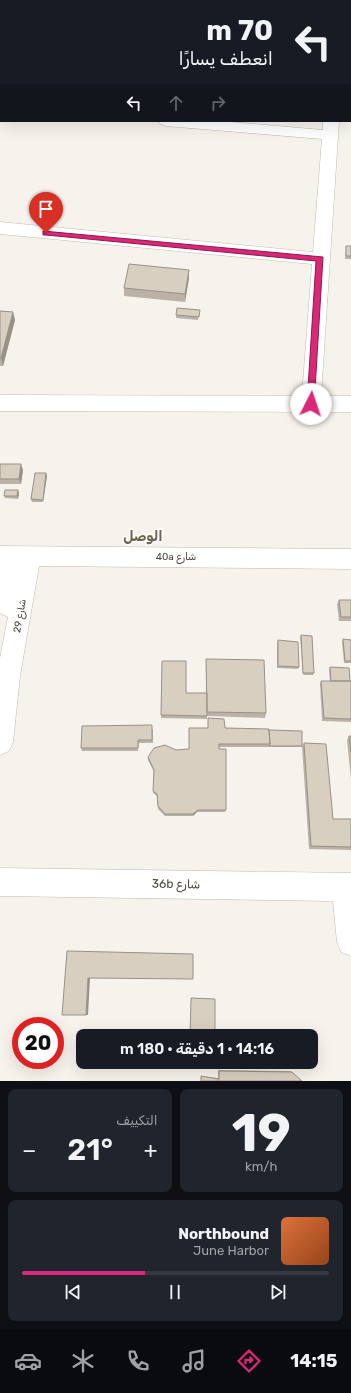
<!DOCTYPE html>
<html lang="ar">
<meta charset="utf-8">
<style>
body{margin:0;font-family:Rubik,Vazirmatn,sans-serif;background:#20242c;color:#f1f3f6;direction:rtl;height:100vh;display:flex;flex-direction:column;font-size:15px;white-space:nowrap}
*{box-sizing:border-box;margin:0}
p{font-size:13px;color:#9ea1a6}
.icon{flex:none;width:22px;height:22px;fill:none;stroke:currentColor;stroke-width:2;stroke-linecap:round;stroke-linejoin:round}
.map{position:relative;height:1081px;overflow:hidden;direction:ltr}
.drawer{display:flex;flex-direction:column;gap:8px;padding:8px;background:#0d0f14;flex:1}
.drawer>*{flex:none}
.top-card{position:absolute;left:0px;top:0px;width:351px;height:122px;box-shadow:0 4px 16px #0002;direction:rtl;background:#171b24;color:#f1f3f6;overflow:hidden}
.speed{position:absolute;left:12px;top:1017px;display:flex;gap:8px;font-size:20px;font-weight:700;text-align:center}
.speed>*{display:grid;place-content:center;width:52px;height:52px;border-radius:50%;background:#171b24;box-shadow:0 4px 16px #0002;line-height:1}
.speed .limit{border:6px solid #d22;background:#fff;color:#111}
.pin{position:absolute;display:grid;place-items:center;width:34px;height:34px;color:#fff;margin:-41px -17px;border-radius:50% 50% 50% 0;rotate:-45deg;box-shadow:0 0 4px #0007}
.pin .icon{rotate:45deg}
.me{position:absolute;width:44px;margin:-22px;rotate:4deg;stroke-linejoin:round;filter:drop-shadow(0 0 3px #0008)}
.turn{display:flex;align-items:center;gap:14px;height:84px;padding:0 12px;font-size:18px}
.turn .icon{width:52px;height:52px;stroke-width:2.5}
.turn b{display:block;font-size:28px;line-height:34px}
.lanes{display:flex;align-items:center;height:38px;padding:0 12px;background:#0003;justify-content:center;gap:20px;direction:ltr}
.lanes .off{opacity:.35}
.big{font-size:30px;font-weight:600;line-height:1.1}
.drawer .card{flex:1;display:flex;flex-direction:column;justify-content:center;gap:6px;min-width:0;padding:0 14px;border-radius:8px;background:#20242c}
.drawer .dial{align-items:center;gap:0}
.dial b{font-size:52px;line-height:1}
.song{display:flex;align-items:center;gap:12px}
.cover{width:48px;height:48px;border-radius:6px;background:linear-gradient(135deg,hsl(20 70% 55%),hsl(20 70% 35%))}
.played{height:4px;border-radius:2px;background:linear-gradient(90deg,#db2777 40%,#363941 40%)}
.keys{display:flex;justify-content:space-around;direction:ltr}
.heat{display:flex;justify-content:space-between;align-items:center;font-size:22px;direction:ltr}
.drawer .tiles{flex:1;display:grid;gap:8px;grid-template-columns:1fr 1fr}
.card:last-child{grid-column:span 2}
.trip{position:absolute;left:76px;top:1029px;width:242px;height:40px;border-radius:8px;background:#171b24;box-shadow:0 4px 16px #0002;font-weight:600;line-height:40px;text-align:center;direction:rtl}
.dock{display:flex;height:64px;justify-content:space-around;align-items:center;background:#090b0e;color:#9ea1a6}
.dock .icon{width:28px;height:28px}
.dock .active{color:#db2777}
.dock b{font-size:18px;color:#f1f3f6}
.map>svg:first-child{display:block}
</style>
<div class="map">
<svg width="351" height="1081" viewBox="0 0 351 1081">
<rect width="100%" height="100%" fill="#f6f3ec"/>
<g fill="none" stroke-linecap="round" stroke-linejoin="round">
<defs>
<path id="minor" d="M 331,0 L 345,0 L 330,1 Z
M 0,7 L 1,7 L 1,15 L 0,15 Z
M 0,102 L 1,102 L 1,112 L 0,112 Z
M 158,121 L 220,121 L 323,130 L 323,121 L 339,121 L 321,396 L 351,396 L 351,412 L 0,411 L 0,395 L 302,396 L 312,264 L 0,234 L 0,222 L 313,252 L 322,139 L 166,126 L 161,124 Z
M 0,546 L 351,549 L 351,569 L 39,566 L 20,676 L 13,742 L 9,751 L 0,755 L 0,658 L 8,617 L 0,613 Z
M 0,868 L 351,873 L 351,956 L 341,952 L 337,942 L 333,901 L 0,896 Z"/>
</defs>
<use href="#minor" stroke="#c2bbae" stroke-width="1"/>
<use href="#minor" fill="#fff" fill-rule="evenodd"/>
</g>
<path fill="#bab2a6" d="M 346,246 L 351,246 L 351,259 L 345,259 Z
M 189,278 L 185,302 L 124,296 L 124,288 Z
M 0,311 L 13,312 L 15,320 L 3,366 L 0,366 Z
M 199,313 L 198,320 L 176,318 L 176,315 Z
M 0,464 L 23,470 L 21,484 L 0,484 Z
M 46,473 L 47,476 L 43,502 L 32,502 L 31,499 Z
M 19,493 L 18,499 L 5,498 L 4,496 Z
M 339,600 L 351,600 L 351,621 L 339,621 L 337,604 Z
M 301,635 L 314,673 L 313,675 L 303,675 L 300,637 Z
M 343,639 L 351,640 L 351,663 L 344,663 L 342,642 Z
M 278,640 L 299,667 L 298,669 L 277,668 L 277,643 Z
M 206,659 L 266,713 L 265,718 L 207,716 L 207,719 L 161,718 L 162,661 L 186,693 L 206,693 Z
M 330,667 L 350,681 L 351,681 L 351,722 L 322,721 L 320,684 L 321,681 L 330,681 L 329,669 Z
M 208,718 L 225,728 L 269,730 L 302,746 L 304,743 L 333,819 L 351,819 L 351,850 L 309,849 L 302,747 L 219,747 L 226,810 L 225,812 L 197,812 L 193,816 L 165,816 L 158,809 L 157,796 L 153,793 L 154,772 L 148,760 L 148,757 L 176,750 L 189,749 L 208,728 Z
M 153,729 L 153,743 L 139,743 L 138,751 L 82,751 L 81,748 Z
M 349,736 L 351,736 L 351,779 L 347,740 Z
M 218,1070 L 290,1071 L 292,1072 L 201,1081 L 201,1076 L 218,1078 Z"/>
<path fill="#979187" d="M 189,270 L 189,278 L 185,302 L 185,294 Z
M 13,312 L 15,320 L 3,366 L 1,358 Z
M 21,464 L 23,470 L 21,484 L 19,479 Z
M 46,473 L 47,476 L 43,502 L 43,500 Z
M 18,490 L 19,493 L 18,499 L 17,496 Z
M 198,810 L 197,812 L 193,816 L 193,814 Z
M 88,978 L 90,978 L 88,1015 L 86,1015 Z"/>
<path fill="#d8cfc1" stroke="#979187" d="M 346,246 L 351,246 L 351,256 L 346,256 Z
M 129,264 L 189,270 L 185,294 L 124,288 Z
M 177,308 L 200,310 L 199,317 L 176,315 Z
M 0,311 L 13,312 L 1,358 L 0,358 Z
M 0,464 L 21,464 L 19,479 L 0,479 Z
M 35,473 L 46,473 L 43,500 L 31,499 Z
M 5,490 L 18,490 L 17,496 L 4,496 Z
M 339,600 L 351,600 L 351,617 L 341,617 Z
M 301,635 L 312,636 L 314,673 L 303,673 Z
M 343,639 L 351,640 L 351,661 L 345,661 Z
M 278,640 L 298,642 L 299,667 L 278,666 Z
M 206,659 L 264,660 L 266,713 L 207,712 Z
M 162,661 L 186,661 L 186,693 L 207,693 L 207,716 L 161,715 Z
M 330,667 L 349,668 L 350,681 L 331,681 Z
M 321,681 L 351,681 L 351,719 L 324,718 Z
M 208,718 L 224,719 L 225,728 L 269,729 L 270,744 L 219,744 L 219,749 L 226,749 L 226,810 L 198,810 L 193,814 L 165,814 L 158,806 L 157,794 L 153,791 L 154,770 L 148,757 L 154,748 L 165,745 L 176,750 L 189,749 L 189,728 L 208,728 Z
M 152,725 L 152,740 L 138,740 L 138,748 L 81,748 L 82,726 Z
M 269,730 L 302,731 L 302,746 L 269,746 L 270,744 Z
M 349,736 L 351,736 L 351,752 Z
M 304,743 L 326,744 L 333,819 L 351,819 L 351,847 L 311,846 Z
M 67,951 L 193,954 L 193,979 L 88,978 L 86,1015 L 62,1015 Z
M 191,998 L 215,999 L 215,1036 L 190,1036 Z
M 219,1071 L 292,1072 L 302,1081 L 219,1081 Z
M 201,1076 L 218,1079 L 218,1081 L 201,1081 Z"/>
<path fill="#db2777" stroke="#8e194d" d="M 43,231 L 323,257 L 314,406 L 308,406 L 307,404 L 316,261 L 46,235 L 43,235 Z"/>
<g text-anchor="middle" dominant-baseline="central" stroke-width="3" stroke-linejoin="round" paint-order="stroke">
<g font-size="10" fill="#4b4439" stroke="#fff">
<text x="176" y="557">40a شارع</text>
<text transform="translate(20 616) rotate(-80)">شارع 29</text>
</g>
<g font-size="12" fill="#4b4439" stroke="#fff">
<text transform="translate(176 884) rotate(1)">36b شارع</text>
</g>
<g font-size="14" font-weight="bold" fill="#6e6250" stroke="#fff">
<text x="143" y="536">الوصل</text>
</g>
</g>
</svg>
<div class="speed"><div class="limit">20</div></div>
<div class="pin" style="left:46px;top:233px;background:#d93025"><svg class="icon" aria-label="arrive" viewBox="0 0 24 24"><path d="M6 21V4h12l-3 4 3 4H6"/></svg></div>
<svg class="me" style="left:311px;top:404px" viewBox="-20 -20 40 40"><circle r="19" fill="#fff"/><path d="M0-13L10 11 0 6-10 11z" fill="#db2777"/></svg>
<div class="trip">14:16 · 1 دقيقة · 180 m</div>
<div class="top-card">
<div class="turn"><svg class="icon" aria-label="left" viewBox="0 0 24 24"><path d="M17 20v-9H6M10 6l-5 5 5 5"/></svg><div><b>70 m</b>انعطف يسارًا</div></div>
<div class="lanes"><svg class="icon" aria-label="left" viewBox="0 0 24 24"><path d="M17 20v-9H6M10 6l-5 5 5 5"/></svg><svg class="icon off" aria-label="ahead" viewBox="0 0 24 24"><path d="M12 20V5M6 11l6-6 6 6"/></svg><svg class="icon off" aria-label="right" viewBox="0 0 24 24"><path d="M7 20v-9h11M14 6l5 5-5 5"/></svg></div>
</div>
</div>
<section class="drawer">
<div class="tiles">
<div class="card dial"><b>19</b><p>km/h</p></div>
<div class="card"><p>التكييف</p>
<div class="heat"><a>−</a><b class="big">21°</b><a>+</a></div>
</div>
<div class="card">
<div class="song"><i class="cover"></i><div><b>Northbound</b><p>June Harbor</p></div></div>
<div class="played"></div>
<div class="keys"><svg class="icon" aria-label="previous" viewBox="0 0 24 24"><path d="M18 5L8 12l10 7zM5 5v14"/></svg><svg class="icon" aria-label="pause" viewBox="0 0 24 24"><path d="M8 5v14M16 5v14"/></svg><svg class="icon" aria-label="next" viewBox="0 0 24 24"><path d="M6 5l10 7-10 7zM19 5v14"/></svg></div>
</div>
</div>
</section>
<nav class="dock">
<b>14:15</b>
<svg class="icon active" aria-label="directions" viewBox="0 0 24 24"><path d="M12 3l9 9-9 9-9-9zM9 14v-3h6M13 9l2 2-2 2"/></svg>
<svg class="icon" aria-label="music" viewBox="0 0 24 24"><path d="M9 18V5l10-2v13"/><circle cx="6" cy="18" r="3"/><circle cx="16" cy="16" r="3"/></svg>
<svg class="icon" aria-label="phone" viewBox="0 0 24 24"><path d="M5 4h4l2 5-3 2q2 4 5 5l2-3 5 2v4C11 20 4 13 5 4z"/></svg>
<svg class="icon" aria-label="climate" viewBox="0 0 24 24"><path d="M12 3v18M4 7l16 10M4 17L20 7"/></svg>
<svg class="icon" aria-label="car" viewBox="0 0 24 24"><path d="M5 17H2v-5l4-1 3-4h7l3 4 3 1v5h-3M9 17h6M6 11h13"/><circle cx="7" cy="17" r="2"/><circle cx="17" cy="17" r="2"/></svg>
</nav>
